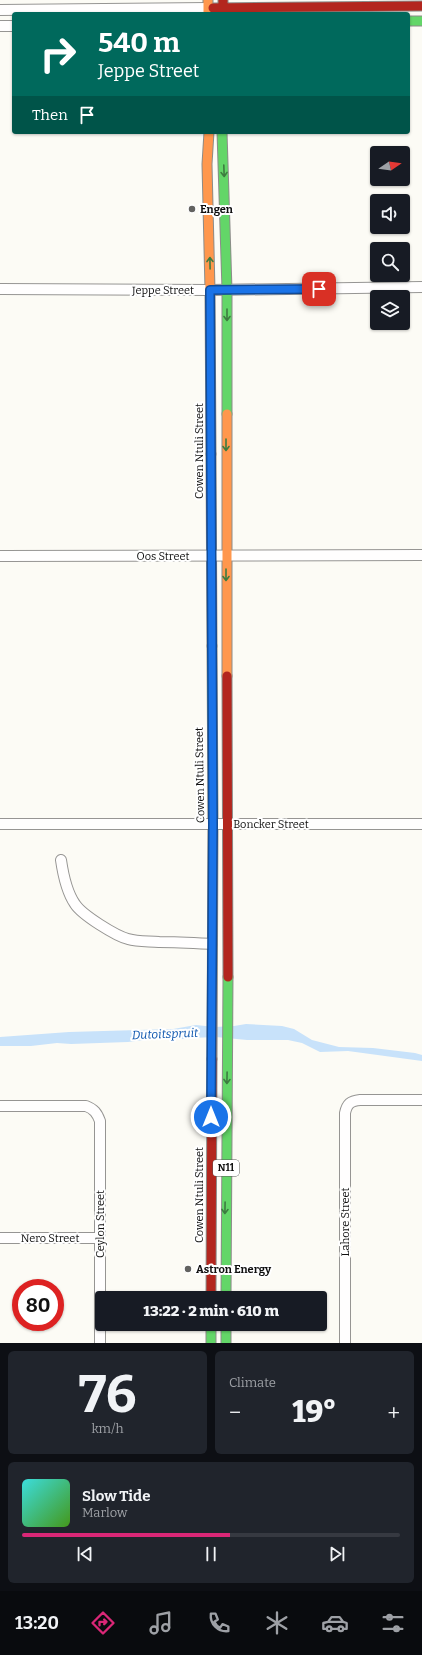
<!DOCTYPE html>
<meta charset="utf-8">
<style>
body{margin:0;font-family:Bitter,serif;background:#20242c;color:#f1f3f6;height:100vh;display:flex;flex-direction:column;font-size:15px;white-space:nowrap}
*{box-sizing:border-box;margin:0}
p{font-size:13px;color:#9ea1a6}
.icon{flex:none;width:22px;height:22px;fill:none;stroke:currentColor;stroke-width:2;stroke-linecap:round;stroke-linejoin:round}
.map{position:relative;height:1343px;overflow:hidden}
.drawer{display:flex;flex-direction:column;gap:8px;padding:8px;background:#0d0f14;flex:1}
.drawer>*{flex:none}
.top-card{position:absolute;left:12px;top:12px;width:398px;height:122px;border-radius:4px;box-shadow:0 1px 3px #0004;background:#00695c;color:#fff;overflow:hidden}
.needle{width:26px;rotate:77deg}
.controls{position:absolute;left:370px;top:146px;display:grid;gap:8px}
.controls a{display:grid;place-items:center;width:40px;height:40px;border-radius:4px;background:#171b24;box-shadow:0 1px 3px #0004;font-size:20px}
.speed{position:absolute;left:12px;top:1279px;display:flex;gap:8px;font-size:20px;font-weight:700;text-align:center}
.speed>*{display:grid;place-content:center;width:52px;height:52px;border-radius:50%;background:#171b24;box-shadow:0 1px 3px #0004;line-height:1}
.speed .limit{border:6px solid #d22;background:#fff;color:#111}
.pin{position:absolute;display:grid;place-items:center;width:34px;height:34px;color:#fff;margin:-17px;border-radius:8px;box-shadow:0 2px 6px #0006}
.me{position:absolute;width:44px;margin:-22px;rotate:0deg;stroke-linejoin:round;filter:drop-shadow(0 0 3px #0008)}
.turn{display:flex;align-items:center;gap:14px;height:84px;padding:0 20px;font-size:18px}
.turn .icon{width:52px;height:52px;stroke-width:2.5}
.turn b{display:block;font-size:28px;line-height:34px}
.then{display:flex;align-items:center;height:38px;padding:0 20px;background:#0003;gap:8px;font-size:15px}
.big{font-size:30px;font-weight:800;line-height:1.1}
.drawer .card{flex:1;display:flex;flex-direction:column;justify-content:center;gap:6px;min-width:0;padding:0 14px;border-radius:6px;background:#20242c}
.drawer .dial{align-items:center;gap:0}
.dial b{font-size:52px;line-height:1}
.song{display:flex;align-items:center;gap:12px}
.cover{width:48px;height:48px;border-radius:6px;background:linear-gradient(135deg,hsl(180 70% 55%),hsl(100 70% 35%))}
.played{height:4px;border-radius:2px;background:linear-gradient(90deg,#db2777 55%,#363941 55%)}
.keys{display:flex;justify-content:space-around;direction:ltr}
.heat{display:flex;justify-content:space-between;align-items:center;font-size:22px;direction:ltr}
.drawer .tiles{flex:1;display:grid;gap:8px;grid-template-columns:1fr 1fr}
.card:last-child{grid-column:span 2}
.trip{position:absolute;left:95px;top:1291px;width:232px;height:40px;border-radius:4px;background:#171b24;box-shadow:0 1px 3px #0004;font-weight:800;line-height:40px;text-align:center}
.tabs{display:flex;height:64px;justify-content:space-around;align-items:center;background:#090b0e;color:#9ea1a6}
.tabs .icon{width:28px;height:28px}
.tabs .active{color:#db2777}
.tabs b{font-size:18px;color:#f1f3f6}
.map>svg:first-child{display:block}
</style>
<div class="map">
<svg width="422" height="1343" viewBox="0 0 422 1343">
<rect width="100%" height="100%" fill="#fcfbf5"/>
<path fill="#c8e2fa" d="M 246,1024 L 282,1026 L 294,1029 L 312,1040 L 339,1047 L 373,1048 L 415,1053 L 422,1055 L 422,1061 L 348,1051 L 320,1052 L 302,1043 L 288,1040 L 247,1040 L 216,1037 L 191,1038 L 183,1039 L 152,1039 L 128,1042 L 71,1044 L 57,1043 L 31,1046 L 0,1046 L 0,1037 L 69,1032 L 173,1029 L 196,1025 L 215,1027 L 234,1026 Z"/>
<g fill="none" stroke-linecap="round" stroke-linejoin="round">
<defs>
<path id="street" d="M 0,10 L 208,8
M 0,26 L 14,26
M 0,289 L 210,290 L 422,287
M 0,556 L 422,555
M 0,824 L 422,824
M 61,860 C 63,874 66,891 75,904 C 82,915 116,936 128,939 C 138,942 149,941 159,942 C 177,942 194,943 212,944
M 0,1106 L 86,1106 C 94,1109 97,1113 100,1121 L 100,1343
M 0,1238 L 100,1238
M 345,1343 L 345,1113 C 347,1104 350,1101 360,1100 L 422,1100"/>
<path id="fast" d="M 408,21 L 422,21
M 222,132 L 227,290 L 227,414
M 212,646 L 213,821
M 226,1298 L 228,977
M 211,1324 L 211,1343
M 226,1324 L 226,1343"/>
<path id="slow" d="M 208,0 L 208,14
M 209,132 L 207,164 L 210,290 L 211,454
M 227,676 L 227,414
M 212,1059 L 213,821"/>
<path id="jam" d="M 223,0 L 223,14
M 213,8 L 422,6
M 211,454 L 212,646
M 227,676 L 228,977
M 211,1298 L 212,1059"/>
</defs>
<use href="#street" stroke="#969593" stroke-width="12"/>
<use href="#fast" stroke="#8c8c89" stroke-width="11"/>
<use href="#slow" stroke="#8c8c89" stroke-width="11"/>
<use href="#jam" stroke="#8c8c89" stroke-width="11"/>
<use href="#street" stroke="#fffefe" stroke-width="10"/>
<use href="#fast" stroke="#63d668" stroke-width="9"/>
<use href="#slow" stroke="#ff974d" stroke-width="9"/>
<use href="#jam" stroke="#b3261e" stroke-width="9"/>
</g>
<defs><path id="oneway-shaft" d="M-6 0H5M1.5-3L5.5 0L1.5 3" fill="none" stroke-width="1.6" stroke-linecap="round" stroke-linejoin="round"/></defs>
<g stroke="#3d7c40">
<use href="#oneway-shaft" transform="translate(224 171) rotate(88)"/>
<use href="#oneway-shaft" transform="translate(210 263) rotate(-91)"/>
<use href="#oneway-shaft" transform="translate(227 315) rotate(90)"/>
<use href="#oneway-shaft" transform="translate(226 445) rotate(90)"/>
<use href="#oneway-shaft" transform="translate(226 575) rotate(90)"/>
<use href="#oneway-shaft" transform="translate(227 1078) rotate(91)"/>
<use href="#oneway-shaft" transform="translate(225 1208) rotate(91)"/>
</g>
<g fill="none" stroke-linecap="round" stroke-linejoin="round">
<defs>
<path id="route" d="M 211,1117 L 213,824 L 210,290 L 319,289"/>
</defs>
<use href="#route" stroke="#114b97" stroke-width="10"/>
<use href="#route" stroke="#1a73e8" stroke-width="7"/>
</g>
<g fill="#626260" stroke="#fff" stroke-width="1.5">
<circle cx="192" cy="209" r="4"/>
<circle cx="188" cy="1269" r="4"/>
</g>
<g text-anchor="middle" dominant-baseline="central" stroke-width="4" stroke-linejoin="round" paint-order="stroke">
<rect fill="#fff" stroke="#575757" stroke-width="1" x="213" y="1160" width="26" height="16" rx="3"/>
<g font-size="10" font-weight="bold" fill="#0f0f0f">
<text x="226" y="1168">N11</text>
</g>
<g font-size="11" font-weight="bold" fill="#0f0f0f" stroke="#fff" text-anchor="start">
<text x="200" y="209">Engen</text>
<text x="196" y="1269">Astron Energy</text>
</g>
<g font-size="11" fill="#0f0f0f" stroke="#fff">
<text x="163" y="290">Jeppe Street</text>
<text transform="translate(199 451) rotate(-90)">Cowen Ntuli Street</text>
<text x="163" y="556">Oos Street</text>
<text transform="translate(200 775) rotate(-91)">Cowen Ntuli Street</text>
<text x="271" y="824">Boncker Street</text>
<text transform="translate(199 1195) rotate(-90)">Cowen Ntuli Street</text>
<text transform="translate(345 1222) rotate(-90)">Lahore Street</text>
<text transform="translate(100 1224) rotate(-90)">Ceylon Street</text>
<text x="50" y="1238">Nero Street</text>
</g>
<g font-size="12" font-style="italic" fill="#0c55ae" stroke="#fff">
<text transform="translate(165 1034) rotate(-2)">Dutoitspruit</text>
</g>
</g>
</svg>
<div class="controls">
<a><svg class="needle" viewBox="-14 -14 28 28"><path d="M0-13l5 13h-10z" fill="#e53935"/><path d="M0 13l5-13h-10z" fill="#9ea1a6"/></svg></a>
<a><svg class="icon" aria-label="sound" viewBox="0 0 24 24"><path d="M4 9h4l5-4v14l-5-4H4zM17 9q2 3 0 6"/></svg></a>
<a><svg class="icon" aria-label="search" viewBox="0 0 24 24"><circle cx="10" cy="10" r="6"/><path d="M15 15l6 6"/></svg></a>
<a><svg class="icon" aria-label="layers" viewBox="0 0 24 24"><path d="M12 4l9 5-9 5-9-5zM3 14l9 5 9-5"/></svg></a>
</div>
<div class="speed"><div class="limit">80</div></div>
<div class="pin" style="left:319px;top:289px;background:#d93025"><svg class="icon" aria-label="arrive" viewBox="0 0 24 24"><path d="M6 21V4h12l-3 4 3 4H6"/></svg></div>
<svg class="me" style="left:211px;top:1117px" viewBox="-20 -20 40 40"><circle r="17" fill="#1a73e8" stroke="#fff" stroke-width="3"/><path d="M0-11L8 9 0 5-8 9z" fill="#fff"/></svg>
<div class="trip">13:22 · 2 min · 610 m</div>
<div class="top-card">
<div class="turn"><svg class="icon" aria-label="right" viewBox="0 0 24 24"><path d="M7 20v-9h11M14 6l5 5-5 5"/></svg><div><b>540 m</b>Jeppe Street</div></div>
<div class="then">Then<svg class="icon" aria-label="arrive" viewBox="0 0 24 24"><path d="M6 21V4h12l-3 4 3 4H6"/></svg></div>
</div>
</div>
<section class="drawer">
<div class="tiles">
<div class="card dial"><b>76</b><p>km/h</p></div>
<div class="card"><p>Climate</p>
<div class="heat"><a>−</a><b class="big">19°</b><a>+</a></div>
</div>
<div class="card">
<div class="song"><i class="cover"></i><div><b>Slow Tide</b><p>Marlow</p></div></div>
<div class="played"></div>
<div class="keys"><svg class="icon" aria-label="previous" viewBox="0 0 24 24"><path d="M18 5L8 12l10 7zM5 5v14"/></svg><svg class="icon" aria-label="pause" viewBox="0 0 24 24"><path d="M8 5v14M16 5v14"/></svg><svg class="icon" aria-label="next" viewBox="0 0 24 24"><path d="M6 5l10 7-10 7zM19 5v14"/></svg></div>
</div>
</div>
</section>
<nav class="tabs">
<b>13:20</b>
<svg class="icon active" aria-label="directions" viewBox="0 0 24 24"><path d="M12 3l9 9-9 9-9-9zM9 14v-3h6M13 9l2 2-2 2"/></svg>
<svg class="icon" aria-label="music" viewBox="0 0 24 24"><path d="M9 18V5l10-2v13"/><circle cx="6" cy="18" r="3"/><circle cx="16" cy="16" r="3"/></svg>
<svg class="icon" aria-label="phone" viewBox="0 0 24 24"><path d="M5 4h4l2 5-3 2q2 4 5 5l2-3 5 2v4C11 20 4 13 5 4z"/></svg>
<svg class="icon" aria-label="climate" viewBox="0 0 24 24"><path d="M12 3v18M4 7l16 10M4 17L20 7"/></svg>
<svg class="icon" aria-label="car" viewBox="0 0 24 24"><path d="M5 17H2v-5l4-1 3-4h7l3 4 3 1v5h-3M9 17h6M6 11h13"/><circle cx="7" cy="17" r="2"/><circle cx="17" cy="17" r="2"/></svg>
<svg class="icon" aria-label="filters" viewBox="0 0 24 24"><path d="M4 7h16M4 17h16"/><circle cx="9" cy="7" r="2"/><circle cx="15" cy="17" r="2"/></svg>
</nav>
